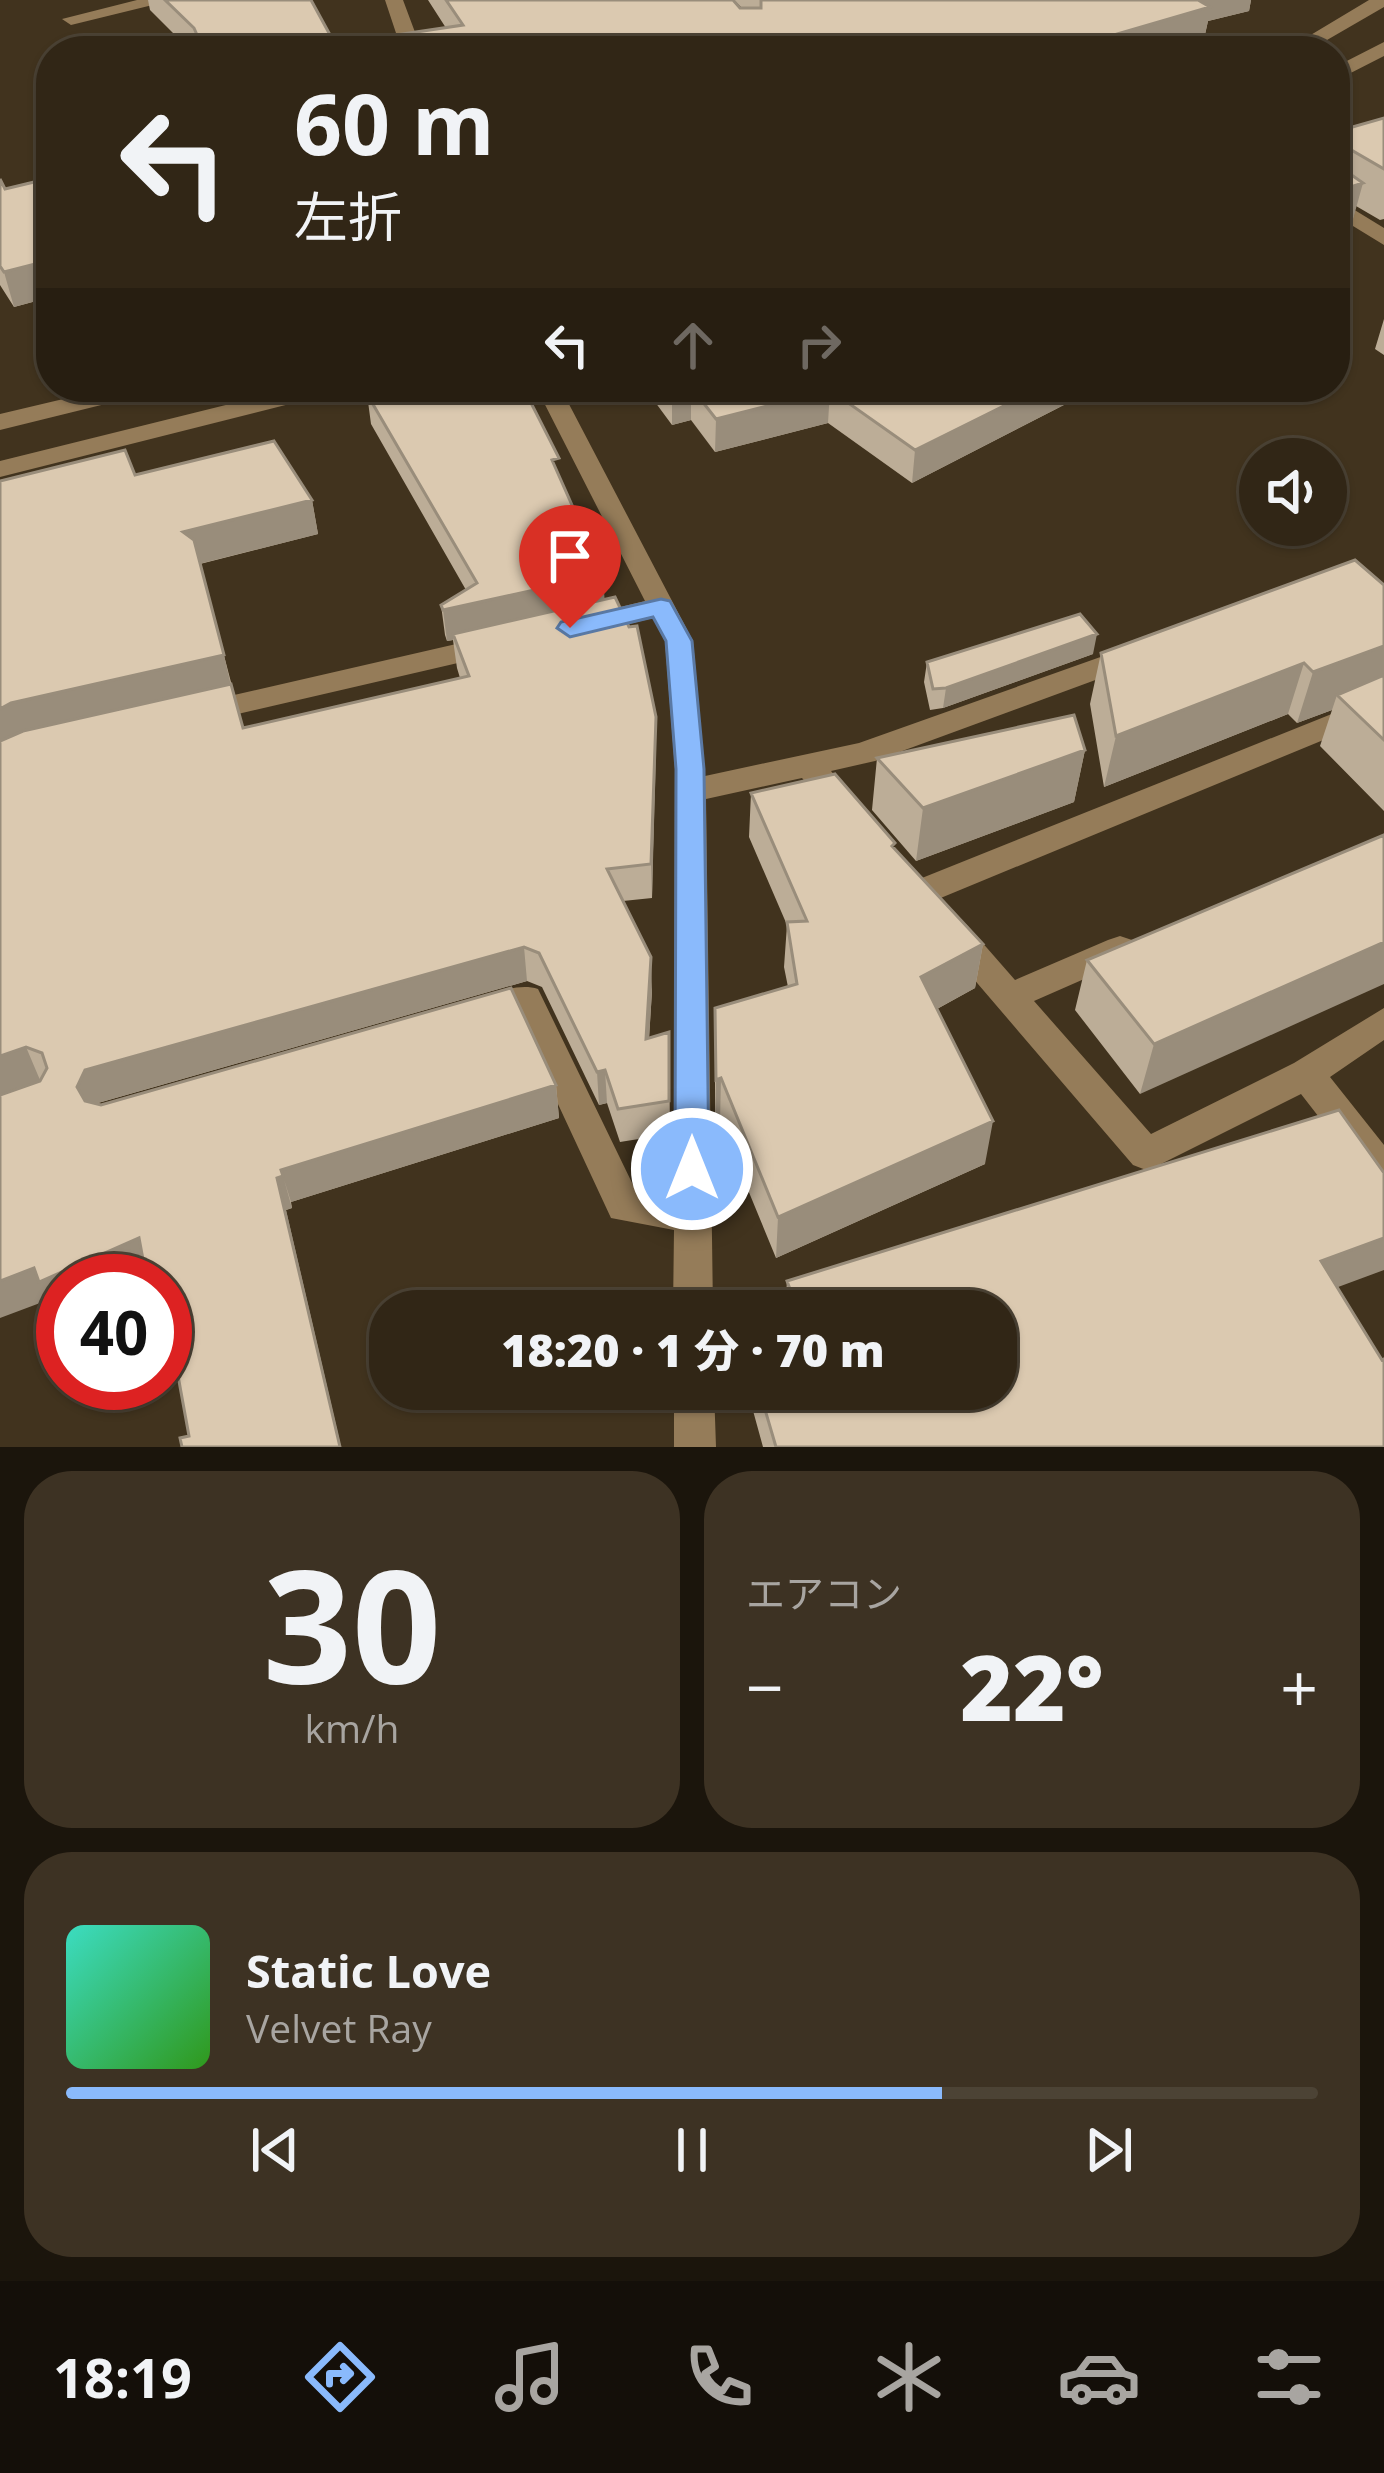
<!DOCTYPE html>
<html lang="ja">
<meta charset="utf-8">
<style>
body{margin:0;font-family:"Open Sans","Noto Sans JP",sans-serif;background:#3d3223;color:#f1f3f6;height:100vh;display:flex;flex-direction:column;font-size:45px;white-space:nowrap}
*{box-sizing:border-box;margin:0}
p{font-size:39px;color:#a8a5a1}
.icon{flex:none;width:66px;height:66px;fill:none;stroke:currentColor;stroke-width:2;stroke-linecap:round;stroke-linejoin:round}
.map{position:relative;height:1447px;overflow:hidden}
.drawer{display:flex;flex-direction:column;gap:24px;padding:24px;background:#1b150c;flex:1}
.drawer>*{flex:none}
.banner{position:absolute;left:36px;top:36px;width:1314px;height:366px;border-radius:48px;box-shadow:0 3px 9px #0004,0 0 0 3px #4c4335;background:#312616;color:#f1f3f6;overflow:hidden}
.buttons{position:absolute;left:1239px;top:438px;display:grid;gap:24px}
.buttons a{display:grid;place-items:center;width:108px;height:108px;border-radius:50%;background:#312616;box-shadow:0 3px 9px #0004,0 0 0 3px #4c4335;font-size:60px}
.speed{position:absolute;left:36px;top:1254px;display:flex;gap:24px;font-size:60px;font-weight:700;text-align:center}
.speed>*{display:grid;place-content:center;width:156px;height:156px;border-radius:50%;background:#312616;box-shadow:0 3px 9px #0004,0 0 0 3px #4c4335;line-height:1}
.speed .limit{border:18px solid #d22;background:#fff;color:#111}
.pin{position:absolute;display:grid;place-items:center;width:102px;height:102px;color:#fff;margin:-123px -51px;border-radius:50% 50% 50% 0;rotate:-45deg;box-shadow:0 0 12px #0007}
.pin .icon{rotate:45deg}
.me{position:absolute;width:132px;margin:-66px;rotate:0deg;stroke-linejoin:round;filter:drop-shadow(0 0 9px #0008)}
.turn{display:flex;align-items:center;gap:42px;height:252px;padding:0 60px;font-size:54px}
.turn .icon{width:156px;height:156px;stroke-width:2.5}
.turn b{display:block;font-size:84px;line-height:102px}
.lanes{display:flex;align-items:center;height:114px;padding:0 60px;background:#0003;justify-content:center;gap:60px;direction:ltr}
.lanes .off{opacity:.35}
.big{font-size:90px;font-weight:800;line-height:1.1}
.drawer .card{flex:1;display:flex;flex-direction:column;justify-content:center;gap:18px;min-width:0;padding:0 42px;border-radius:48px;background:#3d3223}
.drawer .dial{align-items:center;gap:0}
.dial b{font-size:156px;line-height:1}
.song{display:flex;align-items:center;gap:36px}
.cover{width:144px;height:144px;border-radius:18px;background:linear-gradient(135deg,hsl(170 70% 55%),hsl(110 70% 35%))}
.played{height:12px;border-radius:6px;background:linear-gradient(90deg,#8abafc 70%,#4c4335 70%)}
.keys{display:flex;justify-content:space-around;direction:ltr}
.heat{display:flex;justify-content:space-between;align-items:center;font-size:66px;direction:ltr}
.drawer .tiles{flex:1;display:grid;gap:24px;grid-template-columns:1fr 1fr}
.card:last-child{grid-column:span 2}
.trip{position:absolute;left:369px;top:1290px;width:648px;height:120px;border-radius:48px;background:#312616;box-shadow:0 3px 9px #0004,0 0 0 3px #4c4335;font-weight:800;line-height:120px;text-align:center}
.dock{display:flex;height:192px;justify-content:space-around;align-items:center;background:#140f09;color:#a8a5a1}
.dock .icon{width:84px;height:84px}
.dock .active{color:#8abafc}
.dock b{font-size:54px;color:#f1f3f6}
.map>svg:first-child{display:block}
</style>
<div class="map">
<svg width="1384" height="1447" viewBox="0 0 1384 1447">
<rect width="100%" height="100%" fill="#41331e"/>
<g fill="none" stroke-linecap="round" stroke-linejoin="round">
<path fill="#957c59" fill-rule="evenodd" d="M 137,0 L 173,0 L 71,25 L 62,19 Z
M 385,0 L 403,0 L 422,51 L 402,51 Z
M 1369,0 L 1384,0 L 1384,7 L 1308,51 L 1284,51 Z
M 1384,42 L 1384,56 L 1335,81 L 1335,67 Z
M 1335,198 L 1384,228 L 1384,245 L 1335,215 Z
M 114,387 L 157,387 L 154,392 L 0,430 L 0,414 Z
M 298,387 L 340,387 L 337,392 L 0,477 L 0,461 Z
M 536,387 L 560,387 L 693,641 L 705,776 L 859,743 L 1137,644 L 1151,654 L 1147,661 L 875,761 L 831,771 L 860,806 L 855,814 L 833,814 L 802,778 L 706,799 L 713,1311 L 673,1311 L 674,1230 L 611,1218 L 517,1016 L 478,1027 L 466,1023 L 461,1013 L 466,1003 C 487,996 516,982 538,989 L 636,1191 L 674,1197 L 675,769 L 665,641 L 653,618 L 585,635 L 571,625 L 575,618 L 645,601 Z
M 491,636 L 501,639 L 505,646 L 501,653 L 199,723 L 184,713 L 199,703 Z
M 1384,693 L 1384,715 L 931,902 L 919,906 L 907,902 L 903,893 L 907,884 Z
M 954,920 L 966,924 L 1015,980 L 1108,940 L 1120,936 L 1132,940 L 1137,949 L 1132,958 L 1034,1001 L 1151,1134 L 1294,1063 L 1384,1008 L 1384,1040 L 1330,1077 L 1384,1145 L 1384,1189 L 1371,1184 L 1301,1094 L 1159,1165 L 1146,1170 L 1133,1165 L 942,942 L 937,933 L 942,924 Z
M 674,1389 L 714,1389 L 716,1447 L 674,1447 Z"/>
</g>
<path fill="#bcad97" d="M 148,0 L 311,0 L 335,44 L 446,28 L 428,0 L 733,0 L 740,8 L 742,8 L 734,0 L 1251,0 L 1249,11 L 1208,21 L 1204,39 L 1164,51 L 191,51 L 150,10 Z
M 1384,118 L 1384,219 L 1380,220 L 1356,206 L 1350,230 L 1335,132 Z
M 51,178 L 51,297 L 14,307 L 0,285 L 0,179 L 5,189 Z
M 1384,319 L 1384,355 L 1375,349 Z
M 644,387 L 1099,387 L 912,483 L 828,423 L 715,452 L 691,420 L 672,425 Z
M 367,394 L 560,477 L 604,599 L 656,717 L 652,898 L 623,901 L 652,991 L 649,1038 L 669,1032 L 670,1134 L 620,1142 L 607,1103 L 599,1105 L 542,987 L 527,981 L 98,1103 L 101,1105 L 556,1085 L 559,1118 L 291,1202 L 292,1208 L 286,1210 L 189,1436 L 168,1323 L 145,1272 L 63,1281 L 63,1310 L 54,1314 L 48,1300 L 40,1080 L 0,1094 L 135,475 L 312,500 L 318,534 L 200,564 L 243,728 L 460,678 L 457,668 L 453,640 L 447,641 L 445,635 L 441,605 L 466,590 L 371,424 Z
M 1384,585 L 1384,811 L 1320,746 L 1332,710 L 1297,723 L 1288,714 L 1104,787 L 1090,704 L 1101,653 Z
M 1093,654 L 943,708 L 930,710 L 924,682 L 927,662 Z
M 1085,750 L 1074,802 L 916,861 L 872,810 L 877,758 Z
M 751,793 L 895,849 L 983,944 L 975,988 L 937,1009 L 985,1164 L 776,1258 L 720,1122 L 715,1123 L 715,1008 L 788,987 L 784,967 L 787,925 L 749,837 Z
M 1384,835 L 1140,1094 L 1075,1010 L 1087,960 Z
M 787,1281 L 1337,1287 L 1382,1360 L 1384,1447 L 763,1447 L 752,1407 L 753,1389 L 996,1389 L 996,1311 L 785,1311 Z"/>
<path fill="#998d7b" d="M 1189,0 L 1251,0 L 1249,11 L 1208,21 L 1204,39 L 1164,51 L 1059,51 Z
M 1363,183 L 1350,230 L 1335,234 L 1335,192 Z
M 51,260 L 51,297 L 14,307 L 4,272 Z
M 691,387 L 691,420 L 672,425 L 672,392 Z
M 1042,387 L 1099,387 L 912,483 L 915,450 Z
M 830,390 L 828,423 L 715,452 L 716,419 Z
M 312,500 L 318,534 L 191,566 L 183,532 Z
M 603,575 L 605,606 L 453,634 L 453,640 L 447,641 L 443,610 Z
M 1097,634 L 1093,654 L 943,708 L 946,688 Z
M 1384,646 L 1384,690 L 1337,695 L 1332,710 L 1297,723 L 1313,672 Z
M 224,655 L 232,690 L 0,750 L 0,709 L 11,703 Z
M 1304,663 L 1288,714 L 1104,787 L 1116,736 Z
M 656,717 L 656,751 L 652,898 L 651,864 Z
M 1085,750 L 1074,802 L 916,861 L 923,808 Z
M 1384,942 L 1384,984 L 1140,1094 L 1154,1044 Z
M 983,944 L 975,988 L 915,1021 L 921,977 Z
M 524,947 L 527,981 L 98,1103 L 90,1120 L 77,1087 L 85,1070 Z
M 651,957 L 652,991 L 647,1072 L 646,1039 Z
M 26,1047 L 40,1080 L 0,1094 L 0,1056 Z
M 605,1070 L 607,1103 L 599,1105 L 597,1072 Z
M 721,1078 L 720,1122 L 715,1123 L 716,1080 Z
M 556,1085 L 559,1118 L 291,1202 L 281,1170 Z
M 993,1121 L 985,1164 L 776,1258 L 778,1217 Z
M 283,1176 L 292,1208 L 286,1210 L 341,1447 L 340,1447 L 277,1178 Z
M 139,1238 L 152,1269 L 126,1281 L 63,1281 L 63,1310 L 54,1314 L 48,1300 L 0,1318 L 0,1281 L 34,1268 Z
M 1384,1238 L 1384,1270 L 1303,1300 L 1321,1261 Z"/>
<path fill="#dbc9b0" stroke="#998d7b" stroke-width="3" d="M 165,0 L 311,0 L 335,44 L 463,25 L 446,0 L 733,0 L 740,8 L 761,8 L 761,0 L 1198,0 L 1210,7 L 1059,51 L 204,51 L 194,28 Z
M 1384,118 L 1384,169 L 1346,147 L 1343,169 L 1363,183 L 1335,192 L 1335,132 Z
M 51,178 L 51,260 L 4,272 L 0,266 L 0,179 L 5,189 Z
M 405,387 L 523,387 L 559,458 L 552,460 L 603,575 L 443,610 L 441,605 L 477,583 L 367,394 Z
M 668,387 L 1042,387 L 915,450 L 830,390 L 716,419 L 691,387 L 672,392 Z
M 274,441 L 312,500 L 183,532 L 194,540 L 224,655 L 11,703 L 0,709 L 0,481 L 125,450 L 135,475 Z
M 1355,560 L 1384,585 L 1384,646 L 1313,672 L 1304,663 L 1116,736 L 1101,653 Z
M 615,597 L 629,627 L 637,626 L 656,717 L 651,864 L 607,869 L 651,957 L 646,1039 L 669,1032 L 669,1101 L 618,1109 L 605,1070 L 597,1072 L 539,953 L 524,947 L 85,1070 L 77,1087 L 85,1101 L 101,1105 L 511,988 L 556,1085 L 281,1170 L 283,1176 L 277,1178 L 340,1447 L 182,1447 L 180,1438 L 189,1436 L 165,1304 L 165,1281 L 147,1281 L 139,1238 L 39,1282 L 34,1268 L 0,1281 L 0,1095 L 40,1081 L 47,1068 L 42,1053 L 26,1047 L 0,1056 L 0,741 L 23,731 L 231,684 L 243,728 L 469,676 L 453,634 Z
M 1080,614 L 1097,634 L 946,688 L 933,689 L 927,662 Z
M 1384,675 L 1384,740 L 1337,695 Z
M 1074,715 L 1085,750 L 923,808 L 877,758 Z
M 835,774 L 895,843 L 892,846 L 983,944 L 921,977 L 993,1121 L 778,1217 L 721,1078 L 716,1080 L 715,1008 L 797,984 L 787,922 L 807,921 L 751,793 Z
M 1384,835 L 1384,942 L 1154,1044 L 1087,960 Z
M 1339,1110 L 1384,1173 L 1384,1238 L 1321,1261 L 1382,1360 L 1384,1359 L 1384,1447 L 776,1447 L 759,1389 L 996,1389 L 996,1311 L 798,1311 L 787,1281 Z"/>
<path fill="#8abafc" stroke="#5a79a4" stroke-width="3" d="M 661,599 L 670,601 L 692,641 L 704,769 L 709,1169 L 704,1179 L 692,1183 L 680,1179 L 675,1169 L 676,769 L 666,641 L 653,617 L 570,637 L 557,628 L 561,622 Z"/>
</svg>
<div class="buttons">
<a><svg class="icon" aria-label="sound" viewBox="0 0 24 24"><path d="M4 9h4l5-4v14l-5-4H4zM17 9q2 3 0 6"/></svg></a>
</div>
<div class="speed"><div class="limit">40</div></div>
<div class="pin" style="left:570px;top:628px;background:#d93025"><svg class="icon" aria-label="arrive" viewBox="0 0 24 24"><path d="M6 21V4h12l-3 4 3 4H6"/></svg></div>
<svg class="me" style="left:692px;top:1169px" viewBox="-20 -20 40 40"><circle r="17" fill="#8abafc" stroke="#fff" stroke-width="3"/><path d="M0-11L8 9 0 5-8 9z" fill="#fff"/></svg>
<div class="trip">18:20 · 1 分 · 70 m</div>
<div class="banner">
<div class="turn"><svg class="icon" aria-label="left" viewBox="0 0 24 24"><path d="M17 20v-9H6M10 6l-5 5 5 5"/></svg><div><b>60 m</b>左折</div></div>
<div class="lanes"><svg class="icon" aria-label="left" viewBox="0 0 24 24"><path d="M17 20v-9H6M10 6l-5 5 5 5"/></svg><svg class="icon off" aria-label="ahead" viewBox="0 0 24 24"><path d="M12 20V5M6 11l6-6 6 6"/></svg><svg class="icon off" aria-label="right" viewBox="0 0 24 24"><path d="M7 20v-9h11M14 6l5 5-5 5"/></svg></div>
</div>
</div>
<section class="drawer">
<div class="tiles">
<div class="card dial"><b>30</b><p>km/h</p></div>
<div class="card"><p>エアコン</p>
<div class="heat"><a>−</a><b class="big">22°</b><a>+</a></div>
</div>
<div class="card">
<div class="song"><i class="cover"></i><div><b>Static Love</b><p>Velvet Ray</p></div></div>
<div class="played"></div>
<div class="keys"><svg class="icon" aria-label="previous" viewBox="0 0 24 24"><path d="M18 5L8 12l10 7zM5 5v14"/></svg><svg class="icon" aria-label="pause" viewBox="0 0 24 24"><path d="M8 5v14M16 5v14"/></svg><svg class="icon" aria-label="next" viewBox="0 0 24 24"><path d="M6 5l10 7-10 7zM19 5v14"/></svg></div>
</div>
</div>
</section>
<nav class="dock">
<b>18:19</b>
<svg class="icon active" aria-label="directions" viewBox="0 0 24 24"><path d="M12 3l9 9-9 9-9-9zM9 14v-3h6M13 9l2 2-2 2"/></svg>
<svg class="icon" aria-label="music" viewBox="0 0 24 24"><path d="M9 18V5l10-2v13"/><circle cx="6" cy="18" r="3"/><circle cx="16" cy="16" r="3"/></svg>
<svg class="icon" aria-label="phone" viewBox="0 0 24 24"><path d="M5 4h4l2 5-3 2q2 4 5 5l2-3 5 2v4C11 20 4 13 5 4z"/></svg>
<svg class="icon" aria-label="climate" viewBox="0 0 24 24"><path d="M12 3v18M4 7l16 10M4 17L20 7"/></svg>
<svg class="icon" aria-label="car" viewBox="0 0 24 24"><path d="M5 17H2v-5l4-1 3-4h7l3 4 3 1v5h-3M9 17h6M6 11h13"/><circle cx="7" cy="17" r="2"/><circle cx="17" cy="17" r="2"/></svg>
<svg class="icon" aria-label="filters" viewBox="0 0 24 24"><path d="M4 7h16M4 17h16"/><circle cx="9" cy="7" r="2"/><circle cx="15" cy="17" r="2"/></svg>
</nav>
